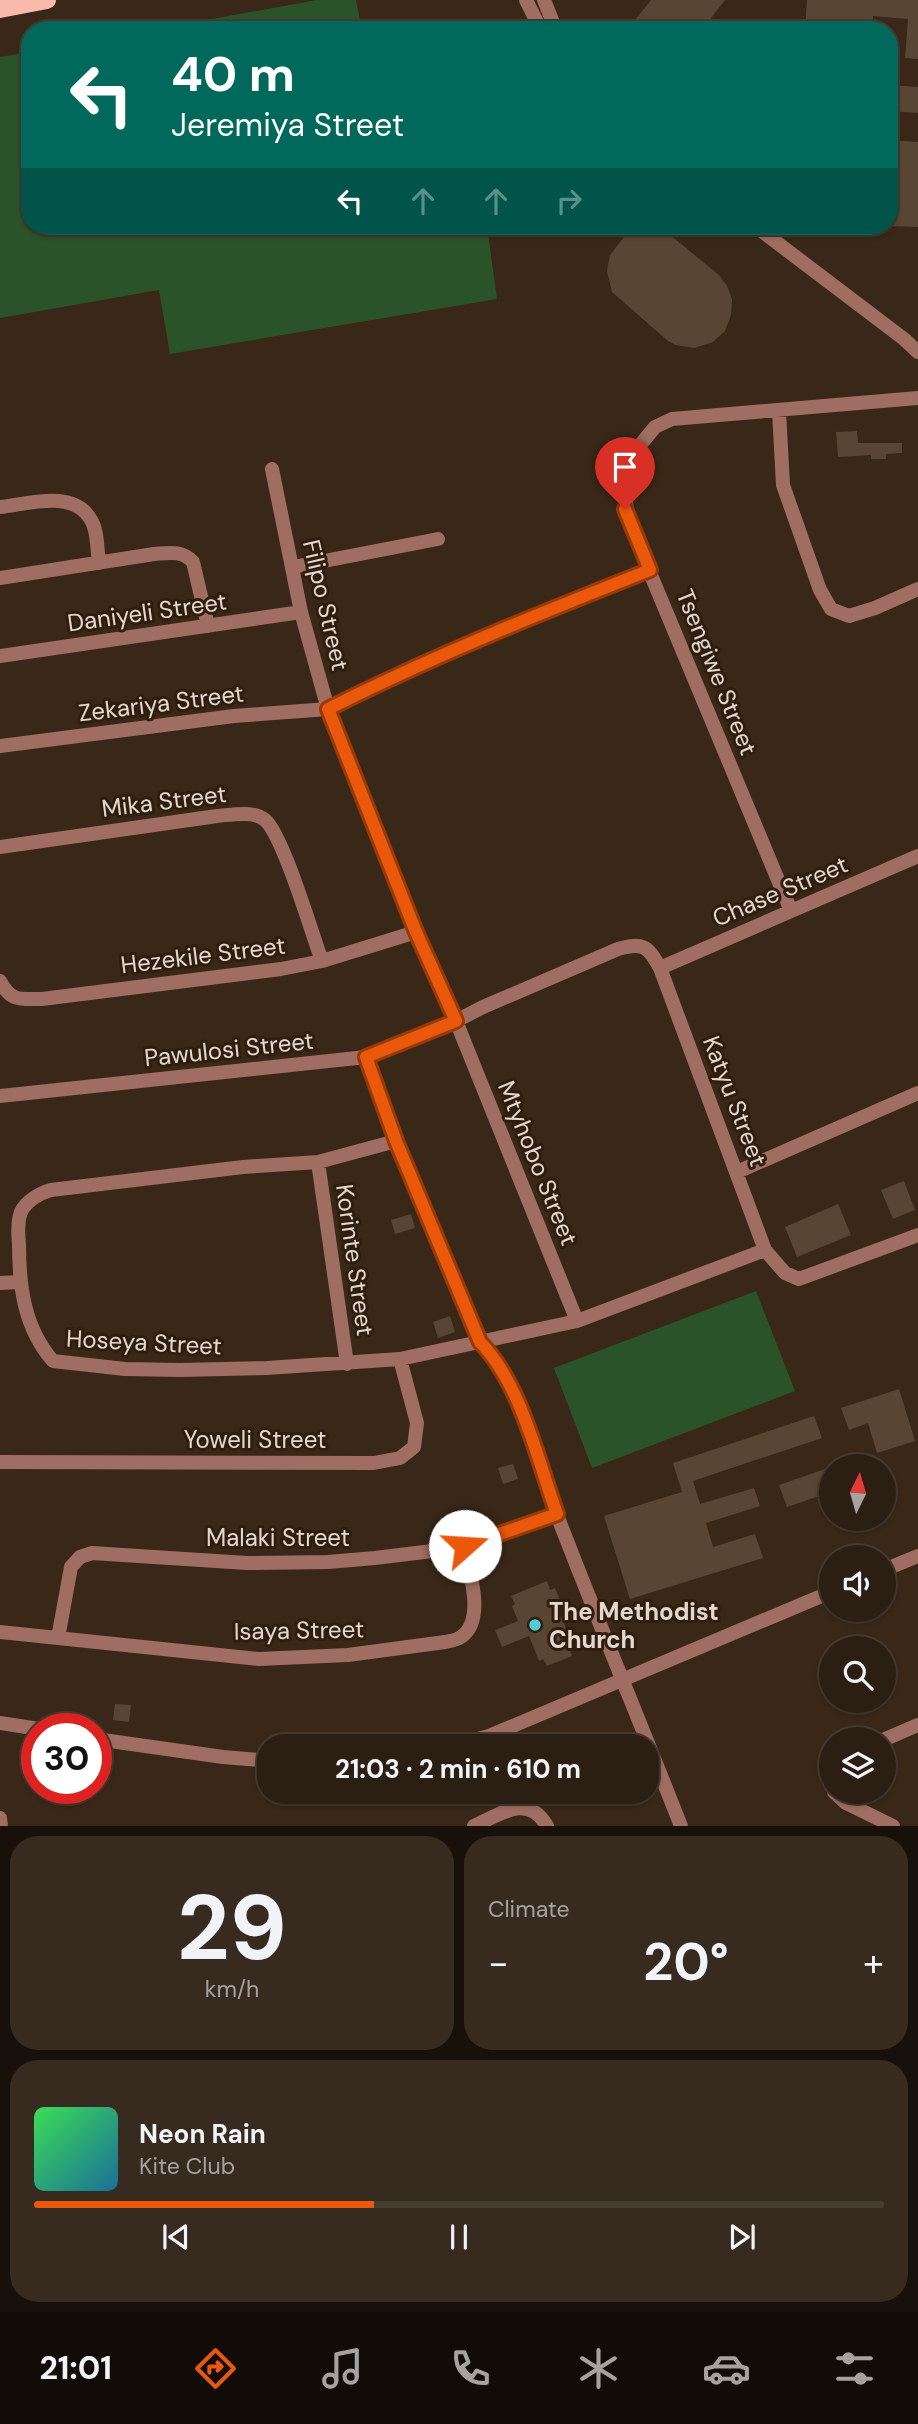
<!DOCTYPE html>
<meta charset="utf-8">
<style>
body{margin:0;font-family:"DM Sans",sans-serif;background:#372b20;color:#f1f3f6;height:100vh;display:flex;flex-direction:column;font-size:26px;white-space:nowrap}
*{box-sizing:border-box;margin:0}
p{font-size:23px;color:#a6a29f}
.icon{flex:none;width:38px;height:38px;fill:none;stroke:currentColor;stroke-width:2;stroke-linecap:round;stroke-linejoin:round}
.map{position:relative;height:1826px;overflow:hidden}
.panel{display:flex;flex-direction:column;gap:10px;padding:10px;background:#18100a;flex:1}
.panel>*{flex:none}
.banner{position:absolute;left:21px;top:21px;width:877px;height:214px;border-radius:28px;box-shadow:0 2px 5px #0004,0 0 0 2px #473c32;background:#00695c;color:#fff;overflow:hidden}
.needle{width:46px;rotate:5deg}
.controls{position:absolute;left:819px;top:1454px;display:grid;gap:14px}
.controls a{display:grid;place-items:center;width:77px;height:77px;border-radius:50%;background:#2b1e12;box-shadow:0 2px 5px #0004,0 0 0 2px #473c32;font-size:35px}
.speed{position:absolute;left:21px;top:1713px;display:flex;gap:14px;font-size:35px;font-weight:700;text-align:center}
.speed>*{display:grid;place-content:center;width:91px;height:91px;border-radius:50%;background:#2b1e12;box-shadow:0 2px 5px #0004,0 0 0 2px #473c32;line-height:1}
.speed .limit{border:10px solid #d22;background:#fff;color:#111}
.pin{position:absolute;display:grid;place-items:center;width:60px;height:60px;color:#fff;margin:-72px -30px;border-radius:50% 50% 50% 0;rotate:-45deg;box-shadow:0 0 7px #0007}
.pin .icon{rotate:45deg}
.me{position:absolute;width:77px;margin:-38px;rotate:71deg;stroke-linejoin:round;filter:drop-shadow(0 0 5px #0008)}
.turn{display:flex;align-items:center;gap:24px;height:147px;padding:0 35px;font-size:32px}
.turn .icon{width:91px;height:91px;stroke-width:2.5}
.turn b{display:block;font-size:49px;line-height:60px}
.lanes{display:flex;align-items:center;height:66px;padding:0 35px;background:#0003;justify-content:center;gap:35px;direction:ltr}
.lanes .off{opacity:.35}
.big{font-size:52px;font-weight:700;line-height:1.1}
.panel .tile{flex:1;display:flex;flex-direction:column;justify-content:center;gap:10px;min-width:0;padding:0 24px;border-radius:28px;background:#372b20}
.panel .dial{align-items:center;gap:0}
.dial b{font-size:91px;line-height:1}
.song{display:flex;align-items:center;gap:21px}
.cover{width:84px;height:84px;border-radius:10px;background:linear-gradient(135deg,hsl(130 70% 55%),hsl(200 70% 35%))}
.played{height:7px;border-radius:4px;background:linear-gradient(90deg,#ea580c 40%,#473c32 40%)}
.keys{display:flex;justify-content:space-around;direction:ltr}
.heat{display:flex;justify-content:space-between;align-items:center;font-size:38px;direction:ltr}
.panel .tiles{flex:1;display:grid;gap:10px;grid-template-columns:1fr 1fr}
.tile:last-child{grid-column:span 2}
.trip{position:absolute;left:257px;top:1734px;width:402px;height:70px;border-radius:28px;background:#2b1e12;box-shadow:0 2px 5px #0004,0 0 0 2px #473c32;font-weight:700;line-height:70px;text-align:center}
.menu{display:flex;height:112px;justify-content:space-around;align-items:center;background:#110c07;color:#a6a29f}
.menu .icon{width:49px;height:49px}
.menu .active{color:#ea580c}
.menu b{font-size:32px;color:#f1f3f6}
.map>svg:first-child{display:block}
</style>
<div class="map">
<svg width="918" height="1826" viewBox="0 0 918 1826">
<rect width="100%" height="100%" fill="#392818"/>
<path fill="#2b5329" d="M 317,0 L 356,0 L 362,30 L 152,30 Z
M 30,52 L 30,226 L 487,226 L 497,299 L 170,354 L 159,290 L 0,318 L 0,57 Z
M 756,1291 L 795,1391 L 592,1468 L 554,1368 Z"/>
<path fill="#584534" d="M 651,0 L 725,0 L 702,30 L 627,30 Z
M 807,0 L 918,0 L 918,59 L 905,58 L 908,19 L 873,16 L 873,30 L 805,30 Z
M 889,85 L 918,87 L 918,113 L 889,111 Z
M 889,140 L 918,142 L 918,227 L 889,226 Z
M 639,230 L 653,230 L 670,235 L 719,275 L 727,286 L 732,299 L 731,315 L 725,331 L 713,342 L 694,348 L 676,345 L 668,341 L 612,292 L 607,271 L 610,255 L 624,237 Z
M 857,431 L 858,443 L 902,443 L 902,453 L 886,454 L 886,459 L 871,459 L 871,455 L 838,457 L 836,432 Z
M 904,1181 L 915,1210 L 893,1219 L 881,1190 Z
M 838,1204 L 851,1235 L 797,1257 L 785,1227 Z
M 411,1214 L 415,1228 L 395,1234 L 391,1220 Z
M 450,1316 L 455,1332 L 438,1338 L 433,1322 Z
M 899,1389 L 915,1441 L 877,1453 L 868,1423 L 849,1430 L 841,1408 Z
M 814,1416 L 822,1438 L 693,1481 L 700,1504 L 754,1488 L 760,1506 L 706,1523 L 713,1547 L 755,1534 L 763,1558 L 630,1599 L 604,1516 L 682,1492 L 673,1463 Z
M 513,1464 L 518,1479 L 503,1484 L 498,1468 Z
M 831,1467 L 831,1492 L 787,1507 L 779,1485 Z
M 547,1581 L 550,1590 L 555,1588 L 562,1605 L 557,1607 L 574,1647 L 569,1648 L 572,1656 L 547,1666 L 543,1659 L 539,1661 L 529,1636 L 502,1647 L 495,1630 L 518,1621 L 512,1606 L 515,1604 L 511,1596 Z
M 115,1704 L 131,1705 L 129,1722 L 113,1720 Z"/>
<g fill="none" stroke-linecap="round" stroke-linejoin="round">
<path stroke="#9f6d61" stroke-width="14" d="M 779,411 L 783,485 L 820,590 L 831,609 L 849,616 L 875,608 L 918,589
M 272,469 L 301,612 L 328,709 L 416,932 L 456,1021 L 577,1321
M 0,507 C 28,504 74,489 91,520 C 98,531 97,550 99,563
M 293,567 L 438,539
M 0,578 L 154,554 C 169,553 182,550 193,562 L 208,626
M 0,656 L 301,612
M 0,746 L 234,716 L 328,709 L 414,666 L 530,617 L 650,570
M 0,847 L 217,816 C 231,815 253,810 265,820 C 283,835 312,934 322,961
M 791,911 L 628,520 L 625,493 L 641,444 L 655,427 L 672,419 L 918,398
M 660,968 L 918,856
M 0,981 C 11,1002 20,999 42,999 L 281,969 L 322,961 L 416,932
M 366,1057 L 396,1141 L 480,1341 C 524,1388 535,1456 557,1515 C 597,1619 640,1722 681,1826
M 0,1096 L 366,1057 L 456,1021 L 483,1007 L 618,949 C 643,942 648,946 660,968 L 765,1250 L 785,1273 L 799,1279 L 918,1235
M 396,1141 L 318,1162 L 243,1167 L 51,1190 C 40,1193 26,1201 21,1212 C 17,1222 18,1234 19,1244 C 19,1286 24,1328 53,1361 L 125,1369 L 180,1370 L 267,1368 L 400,1359 L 577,1321 L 765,1250
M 318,1162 L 347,1364
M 737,1172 L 918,1093
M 0,1283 L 19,1282
M 0,1462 L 374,1463 L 400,1458 L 414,1447 L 417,1423 L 400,1359
M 0,1632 L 259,1659 L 348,1655 L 445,1642 C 450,1641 457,1640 461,1637 C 486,1620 469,1572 465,1547
M 58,1638 L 71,1567 L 80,1557 L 92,1553 L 247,1563 L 328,1562 L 375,1558 L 465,1547 L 557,1514
M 883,1740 L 918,1725
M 831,1775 L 831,1786
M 834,1792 L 846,1803 L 893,1826
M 0,1818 L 1,1826
M 474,1826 C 501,1814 528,1793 547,1826"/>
<path stroke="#9f6d61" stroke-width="14" d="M 526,0 L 541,30
M 544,0 L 556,30
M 755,226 L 904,339 L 918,352
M 884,1570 L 918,1556
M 0,1723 L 39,1729
M 96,1739 L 223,1757 L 270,1761
M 451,1746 L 489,1736 L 831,1592"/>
<path stroke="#f8baab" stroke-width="18" d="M 0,9 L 47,0"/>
</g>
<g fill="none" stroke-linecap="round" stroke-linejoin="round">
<defs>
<path id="route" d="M 465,1546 L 557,1514 C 537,1458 521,1384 480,1342 L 396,1141 L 366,1057 L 456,1021 L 416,932 L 328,709 C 433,656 541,613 650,570 L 625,509"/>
</defs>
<use href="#route" stroke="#983908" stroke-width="18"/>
<use href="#route" stroke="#ea580c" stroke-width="12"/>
</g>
<circle fill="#52cbd7" stroke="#2f1e0e" stroke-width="2.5" cx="535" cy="1625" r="7"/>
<g text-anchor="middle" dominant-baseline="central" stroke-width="6" stroke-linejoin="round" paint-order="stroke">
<g font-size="24" fill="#e4d8ce" stroke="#2f1e0e">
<text transform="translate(326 605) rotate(77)">Filipo Street</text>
<text transform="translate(147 612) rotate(-8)">Daniyeli Street</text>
<text transform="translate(717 672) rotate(68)">Tsengiwe Street</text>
<text transform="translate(161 703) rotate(-7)">Zekariya Street</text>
<text transform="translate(164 801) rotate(-7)">Mika Street</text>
<text transform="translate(780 891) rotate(-23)">Chase Street</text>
<text transform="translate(203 955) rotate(-7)">Hezekile Street</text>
<text transform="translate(229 1049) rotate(-6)">Pawulosi Street</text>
<text transform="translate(735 1101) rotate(69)">Katyu Street</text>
<text transform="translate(538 1163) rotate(68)">Mtyhobo Street</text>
<text transform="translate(355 1260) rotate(82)">Korinte Street</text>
<text transform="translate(144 1342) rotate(3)">Hoseya Street</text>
<text x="255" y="1439">Yoweli Street</text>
<text x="278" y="1537">Malaki Street</text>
<text transform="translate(299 1630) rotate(-1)">Isaya Street</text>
</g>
<g font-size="24" font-weight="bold" fill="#e4d8ce" stroke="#2f1e0e" text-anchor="start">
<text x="549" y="1611">The Methodist<tspan x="549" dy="28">Church</tspan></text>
</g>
</g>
</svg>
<div class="controls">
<a><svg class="needle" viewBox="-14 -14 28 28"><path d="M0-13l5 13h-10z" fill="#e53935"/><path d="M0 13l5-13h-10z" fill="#a6a29f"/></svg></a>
<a><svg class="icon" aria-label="sound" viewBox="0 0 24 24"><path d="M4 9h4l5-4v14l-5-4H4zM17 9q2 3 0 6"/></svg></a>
<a><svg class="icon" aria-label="search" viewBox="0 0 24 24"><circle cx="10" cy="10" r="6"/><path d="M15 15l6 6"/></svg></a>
<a><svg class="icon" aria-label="layers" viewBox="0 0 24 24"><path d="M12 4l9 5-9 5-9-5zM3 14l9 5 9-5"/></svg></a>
</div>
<div class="speed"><div class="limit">30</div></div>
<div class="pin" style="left:625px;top:509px;background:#d93025"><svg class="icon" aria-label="arrive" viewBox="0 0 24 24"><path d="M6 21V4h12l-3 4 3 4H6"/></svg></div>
<svg class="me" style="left:465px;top:1546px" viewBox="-20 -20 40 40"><circle r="19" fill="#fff"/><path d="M0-13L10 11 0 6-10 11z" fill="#ea580c"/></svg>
<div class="trip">21:03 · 2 min · 610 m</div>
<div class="banner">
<div class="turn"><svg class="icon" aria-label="left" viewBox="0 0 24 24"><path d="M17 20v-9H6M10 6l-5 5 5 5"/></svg><div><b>40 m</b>Jeremiya Street</div></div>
<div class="lanes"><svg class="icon" aria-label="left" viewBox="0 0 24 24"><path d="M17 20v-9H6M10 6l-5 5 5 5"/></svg><svg class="icon off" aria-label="ahead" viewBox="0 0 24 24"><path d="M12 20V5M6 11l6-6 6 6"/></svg><svg class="icon off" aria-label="ahead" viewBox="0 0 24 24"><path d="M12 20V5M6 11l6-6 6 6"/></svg><svg class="icon off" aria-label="right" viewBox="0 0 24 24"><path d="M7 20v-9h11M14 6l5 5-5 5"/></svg></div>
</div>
</div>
<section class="panel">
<div class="tiles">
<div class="tile dial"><b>29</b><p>km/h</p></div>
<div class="tile"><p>Climate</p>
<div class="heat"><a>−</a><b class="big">20°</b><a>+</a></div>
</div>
<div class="tile">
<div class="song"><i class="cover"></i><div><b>Neon Rain</b><p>Kite Club</p></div></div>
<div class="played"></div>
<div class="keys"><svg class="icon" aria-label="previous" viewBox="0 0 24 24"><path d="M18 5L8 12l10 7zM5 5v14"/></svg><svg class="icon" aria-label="pause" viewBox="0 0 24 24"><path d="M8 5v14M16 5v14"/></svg><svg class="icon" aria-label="next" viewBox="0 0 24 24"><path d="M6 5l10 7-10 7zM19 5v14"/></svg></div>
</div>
</div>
</section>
<nav class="menu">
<b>21:01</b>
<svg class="icon active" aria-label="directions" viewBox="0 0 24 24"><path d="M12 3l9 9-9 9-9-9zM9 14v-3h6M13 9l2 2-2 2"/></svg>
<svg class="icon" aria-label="music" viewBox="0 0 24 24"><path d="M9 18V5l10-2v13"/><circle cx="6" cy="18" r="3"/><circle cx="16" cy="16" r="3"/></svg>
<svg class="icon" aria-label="phone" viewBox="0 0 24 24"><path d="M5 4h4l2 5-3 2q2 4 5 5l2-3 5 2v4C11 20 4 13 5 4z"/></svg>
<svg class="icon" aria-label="climate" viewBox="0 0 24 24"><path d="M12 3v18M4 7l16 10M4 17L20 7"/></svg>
<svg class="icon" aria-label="car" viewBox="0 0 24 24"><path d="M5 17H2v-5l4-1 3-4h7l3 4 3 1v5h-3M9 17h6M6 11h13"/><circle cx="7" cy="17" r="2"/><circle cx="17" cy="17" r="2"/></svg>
<svg class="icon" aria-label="filters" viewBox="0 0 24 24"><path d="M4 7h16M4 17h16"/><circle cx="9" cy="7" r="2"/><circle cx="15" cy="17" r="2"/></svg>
</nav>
